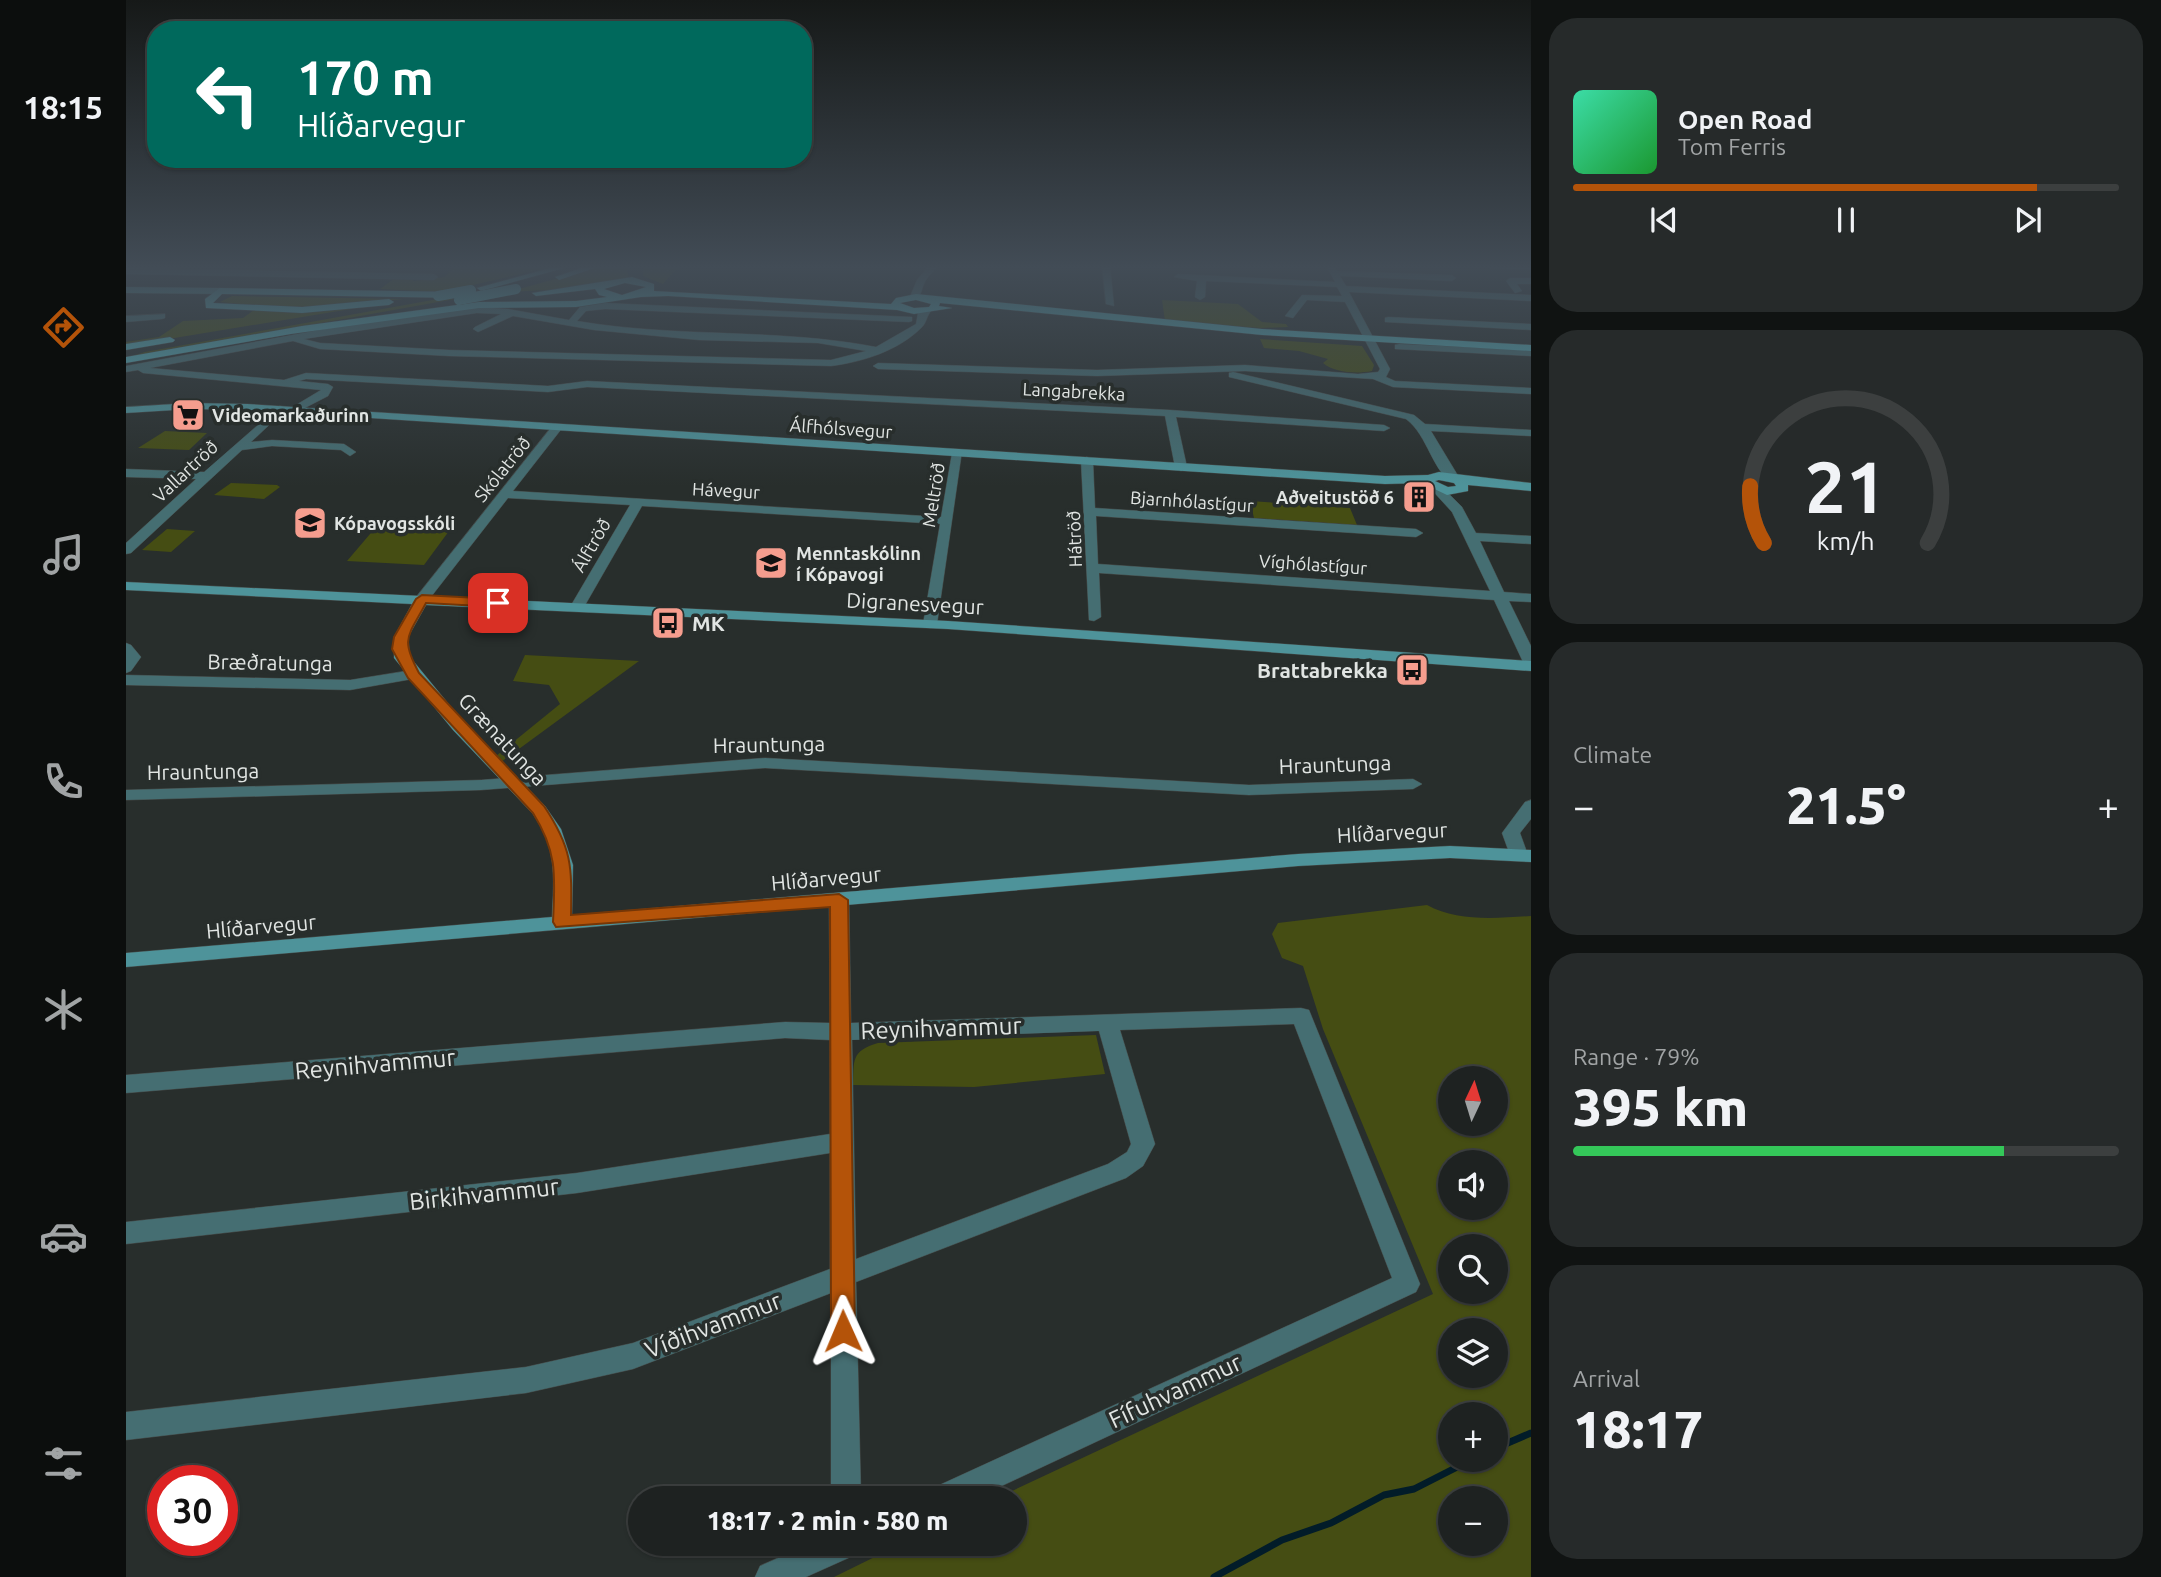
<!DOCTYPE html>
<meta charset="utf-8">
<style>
body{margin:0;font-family:Ubuntu,sans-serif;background:#262a2a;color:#f1f3f6;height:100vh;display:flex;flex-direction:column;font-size:26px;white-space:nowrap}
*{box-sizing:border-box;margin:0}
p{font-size:23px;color:#a1a4a5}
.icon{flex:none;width:38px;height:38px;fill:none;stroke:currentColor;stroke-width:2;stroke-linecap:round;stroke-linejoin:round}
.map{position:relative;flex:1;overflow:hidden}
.details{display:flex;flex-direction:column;gap:18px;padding:18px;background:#101312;width:630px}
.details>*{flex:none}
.hud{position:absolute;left:21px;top:21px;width:665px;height:147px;border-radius:28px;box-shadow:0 2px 5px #0004,0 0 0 2px #3c3f3f;background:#00695c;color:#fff;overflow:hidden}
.needle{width:46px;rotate:4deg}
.tools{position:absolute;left:1312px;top:1066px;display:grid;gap:14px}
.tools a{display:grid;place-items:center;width:70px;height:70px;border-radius:50%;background:#1e2221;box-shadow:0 2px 5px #0004,0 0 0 2px #3c3f3f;font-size:35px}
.speed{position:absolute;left:21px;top:1465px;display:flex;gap:14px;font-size:35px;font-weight:700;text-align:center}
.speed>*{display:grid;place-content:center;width:91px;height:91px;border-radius:50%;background:#1e2221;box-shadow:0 2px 5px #0004,0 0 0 2px #3c3f3f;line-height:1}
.speed .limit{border:10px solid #d22;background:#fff;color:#111}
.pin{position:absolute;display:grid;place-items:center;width:60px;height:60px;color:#fff;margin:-30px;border-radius:14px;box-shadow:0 4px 10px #0006}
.me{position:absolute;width:77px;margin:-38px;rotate:359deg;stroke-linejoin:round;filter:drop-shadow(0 0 5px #0008)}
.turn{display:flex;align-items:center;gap:24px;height:147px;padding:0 35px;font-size:32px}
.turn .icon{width:91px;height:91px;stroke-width:2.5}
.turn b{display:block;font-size:49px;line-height:60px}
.big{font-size:52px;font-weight:800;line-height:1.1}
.details .card{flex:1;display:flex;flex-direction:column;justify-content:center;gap:10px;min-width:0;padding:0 24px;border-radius:28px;background:#262a2a}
.details .dial{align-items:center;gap:0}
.dial svg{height:182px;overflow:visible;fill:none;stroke:#3c3f3f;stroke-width:7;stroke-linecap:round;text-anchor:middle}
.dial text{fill:#f1f3f6;stroke:none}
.song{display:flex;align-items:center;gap:21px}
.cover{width:84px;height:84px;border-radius:10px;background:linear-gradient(135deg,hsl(160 70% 55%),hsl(130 70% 35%))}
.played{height:7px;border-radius:4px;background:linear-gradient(90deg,#b45309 85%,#3c3f3f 85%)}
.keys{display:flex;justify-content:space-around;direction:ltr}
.heat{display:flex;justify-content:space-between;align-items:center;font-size:38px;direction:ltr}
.charge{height:10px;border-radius:5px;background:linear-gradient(90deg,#34c759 79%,#3c3f3f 0)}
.trip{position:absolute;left:502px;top:1486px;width:399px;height:70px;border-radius:35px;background:#1e2221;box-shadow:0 2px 5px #0004,0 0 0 2px #3c3f3f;font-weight:800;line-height:70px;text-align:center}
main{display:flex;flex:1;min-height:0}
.tab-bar{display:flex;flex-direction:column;width:126px;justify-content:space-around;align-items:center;background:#0c0e0d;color:#a1a4a5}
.tab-bar .icon{width:49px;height:49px}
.tab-bar .on{color:#b45309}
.tab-bar b{font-size:32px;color:#f1f3f6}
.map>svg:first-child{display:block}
</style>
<main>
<nav class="tab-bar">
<b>18:15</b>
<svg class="icon on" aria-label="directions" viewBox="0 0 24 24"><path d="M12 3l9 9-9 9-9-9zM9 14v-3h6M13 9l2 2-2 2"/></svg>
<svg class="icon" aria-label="music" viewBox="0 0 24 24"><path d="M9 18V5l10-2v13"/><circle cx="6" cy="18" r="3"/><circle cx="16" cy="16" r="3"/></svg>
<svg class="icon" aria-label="phone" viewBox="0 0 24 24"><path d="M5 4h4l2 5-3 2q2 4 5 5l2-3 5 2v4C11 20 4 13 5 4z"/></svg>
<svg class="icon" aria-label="climate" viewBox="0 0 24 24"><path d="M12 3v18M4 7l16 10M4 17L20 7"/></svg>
<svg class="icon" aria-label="car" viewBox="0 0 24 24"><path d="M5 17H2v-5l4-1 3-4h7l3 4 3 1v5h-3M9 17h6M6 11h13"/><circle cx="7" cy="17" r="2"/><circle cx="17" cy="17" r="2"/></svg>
<svg class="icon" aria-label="filters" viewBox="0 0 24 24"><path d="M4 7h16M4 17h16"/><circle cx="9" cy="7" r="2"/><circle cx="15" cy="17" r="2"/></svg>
</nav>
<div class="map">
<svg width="1405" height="1577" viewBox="0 0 1405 1577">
<rect width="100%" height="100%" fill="#282e2c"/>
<path fill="#454d13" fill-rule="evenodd" d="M 330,265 L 434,265 L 316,292 L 254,289 L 269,278 L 287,278 L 287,281 L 318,277 Z
M 480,265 L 505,265 L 501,271 L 503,278 L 441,289 L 382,292 Z
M 518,265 L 561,265 L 548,271 L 537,284 L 517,276 Z
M 106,296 L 278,299 L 163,309 L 94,302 Z
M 312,299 L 329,299 L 0,358 L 19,352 Z
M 1036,300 L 1112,304 L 1136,322 L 1160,324 L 1162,327 L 1135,328 L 1039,321 Z
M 231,308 L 0,346 L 0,342 L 33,337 L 57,321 L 117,318 L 128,310 Z
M 1134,339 L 1236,346 L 1248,365 L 1246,371 C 1231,374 1209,373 1197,363 L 1202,359 L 1173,351 L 1138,348 Z
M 39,431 L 81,433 L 63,450 L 12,448 Z
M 105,483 L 151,485 L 154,487 L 138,499 L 88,495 Z
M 1124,501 L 1224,508 L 1231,525 L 1128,518 Z
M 250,527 L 323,531 L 298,565 L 221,561 Z
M 41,529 L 69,531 L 45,552 L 16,550 Z
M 399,655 L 513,661 L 375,762 L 370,756 L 434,704 L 423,685 L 387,681 Z
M 1301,905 C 1331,922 1371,918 1405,916 L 1405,1577 L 708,1577 L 775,1544 L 889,1544 L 889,1498 L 871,1498 L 1307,1294 L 1197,1029 L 1177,966 L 1156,958 L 1146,934 L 1152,923 ZM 1370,1078 L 1370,1124 L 1325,1124 L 1325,1078 ZM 1325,1162 L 1370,1162 L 1370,1208 L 1325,1208 ZM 1325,1246 L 1370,1246 L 1370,1292 L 1325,1292 ZM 1325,1330 L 1370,1330 L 1370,1376 L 1325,1376 ZM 1325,1414 L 1370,1414 L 1370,1460 L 1325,1460 ZM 1325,1498 L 1370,1498 L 1370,1544 L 1325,1544 Z
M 970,1035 L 979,1074 L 848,1087 L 727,1085 C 728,1060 725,1051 752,1043 Z"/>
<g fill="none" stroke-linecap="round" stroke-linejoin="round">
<path stroke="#021c29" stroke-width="7" d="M 1370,1448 L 1405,1433
M 1088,1577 L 1156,1540 L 1205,1523 L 1258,1495 L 1288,1489 L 1345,1460"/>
<defs>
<path id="street" d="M 804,265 L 812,266 C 809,270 803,275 800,280 C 794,289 798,299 783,299 L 791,280 Z
M 887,265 L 904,265 L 891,268 Z
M 976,265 L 984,265 L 988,306 L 980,304 Z
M 1200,265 L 1208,265 L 1211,271 L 1326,275 L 1330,278 L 1326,281 L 1214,276 L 1220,286 L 1405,295 L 1405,301 L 1223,292 L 1264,369 L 1260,377 L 1269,381 L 1405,388 L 1405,394 L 1267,387 L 1247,379 L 1119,371 L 971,376 L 752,369 L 747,366 L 752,363 L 971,370 L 1119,365 L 1232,374 L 1252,372 L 1254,369 L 1219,302 L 1181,300 L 1167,318 L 1159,316 L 1176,295 L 1216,296 L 1211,287 L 1080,281 L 1079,297 L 1074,300 L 1069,297 L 1071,281 L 1048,277 L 1052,274 L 1209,282 Z
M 1360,265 L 1405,265 L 1405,270 L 1364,268 Z
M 0,268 L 308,274 L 312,277 L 308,280 L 0,274 Z
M 1384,278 L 1405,278 L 1405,284 L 1391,284 L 1396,291 L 1389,293 L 1380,281 Z
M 479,303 L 786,317 L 786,321 L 783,322 L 479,309 L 460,311 L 451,321 C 551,338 652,328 750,347 L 790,324 L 792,313 L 798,308 L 806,310 C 800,316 801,323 795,328 C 772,351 736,362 705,366 L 323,356 L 194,349 L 167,341 L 24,368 L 158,380 L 180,373 L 422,386 L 461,381 L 1044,410 L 1258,425 L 1264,428 L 1258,431 L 1050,417 L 1061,467 L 1055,471 L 1049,467 L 1039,416 L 461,387 L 422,392 L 180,379 L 173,381 L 202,384 L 207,387 L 202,396 L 169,413 L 164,410 L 165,408 L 195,390 L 17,373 L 12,370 L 0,372 L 0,366 L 209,327 L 351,307 L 382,309 L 443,320 L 454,307 ZM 351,313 L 375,314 L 349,327 L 347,329 L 352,332 L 387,316 L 468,330 L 573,340 L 692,343 L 740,351 L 705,360 L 323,350 L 194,343 L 178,339 Z
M 39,314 L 39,318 L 36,319 L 0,322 L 0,316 Z
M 1262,317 L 1405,324 L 1405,330 L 1259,322 L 1259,318 Z
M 1273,344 L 1405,350 L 1405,356 L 1269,349 L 1269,345 Z
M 1107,372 L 1288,415 L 1299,424 L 1405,430 L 1405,436 L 1305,431 L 1334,479 L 1328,483 C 1307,474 1302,435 1280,419 L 1103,377 L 1103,373 Z
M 154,406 L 158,407 L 158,411 L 125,442 L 146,440 L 218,444 L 230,452 L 224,456 L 215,450 L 146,446 L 116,450 L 5,553 L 0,554 L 0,543 L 70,479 L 0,477 L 0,469 L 78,472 Z
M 427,425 L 437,427 L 387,491 L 815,517 L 826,453 L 836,451 L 811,624 L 804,628 L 797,624 L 814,524 L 516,506 L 458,607 L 451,611 L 444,607 L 504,505 L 382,498 L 301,602 L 291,602 L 291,596 Z
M 961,457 L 967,461 L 969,508 L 1290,529 L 1297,533 L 1290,537 L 970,516 L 972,564 L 1364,591 L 1326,512 L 1304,488 L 1314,485 L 1336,507 L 1350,533 L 1405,536 L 1405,544 L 1354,541 L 1378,592 L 1405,594 L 1405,602 L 1383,601 L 1405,646 L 1405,667 L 1397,662 L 1368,600 L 973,573 L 975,617 L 968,621 L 963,620 L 955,461 Z
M 0,643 L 5,645 L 15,657 L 5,671 L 0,673 Z
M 287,670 L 292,672 L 295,675 L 292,678 L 224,690 L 0,685 L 0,675 L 224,680 Z
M 639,758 L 1123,785 L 1287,779 L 1296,784 L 1287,789 L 1123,795 L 639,768 L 355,790 L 0,800 L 0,790 L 355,780 Z
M 1405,800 L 1405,819 L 1394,833 L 1402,855 L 1393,861 L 1384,855 L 1376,833 L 1399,802 Z
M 713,893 L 720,895 L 723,900 L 725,1023 L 1175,1008 L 1183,1010 L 1294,1284 L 1290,1292 L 850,1498 L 802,1498 L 807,1488 L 1266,1278 L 1168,1024 L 994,1030 L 1029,1144 L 1017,1166 L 1000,1178 L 730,1282 L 735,1498 L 705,1498 L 705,1293 L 507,1369 L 400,1393 L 0,1440 L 0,1412 L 400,1367 L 507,1343 L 704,1269 L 704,1153 L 451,1193 L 0,1244 L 0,1222 L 451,1173 L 704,1134 L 704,1040 L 659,1038 L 0,1093 L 0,1075 L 659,1022 L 704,1023 L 703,900 L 706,895 ZM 973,1031 L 1005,1144 L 1001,1152 L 982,1164 L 730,1259 L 726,1040 Z
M 684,1544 L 733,1544 L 729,1555 L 680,1577 L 629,1577 L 634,1566 Z"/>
<path id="secondary" d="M 0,287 L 94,288 L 98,291 L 94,294 L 0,293 Z
M 65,403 L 121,404 L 1259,476 L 1302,475 L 1313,472 L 1405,483 L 1405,491 L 1342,485 L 1342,491 L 1321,495 L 1296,483 L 1259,484 L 121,410 L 65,409 L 0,413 L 0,407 ZM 1313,480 L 1328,483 L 1330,486 L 1322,487 L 1309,481 Z
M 0,582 L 822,621 L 1405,661 L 1405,671 L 822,629 L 300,605 L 282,637 L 284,657 L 339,724 L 419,806 L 435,829 L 447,865 L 446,915 L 1172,854 L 1324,846 L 1405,850 L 1405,862 L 1324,858 L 1172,866 L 0,967 L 0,953 L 426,917 C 428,875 431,850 407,814 L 327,730 L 268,658 L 268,637 L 286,604 L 0,590 Z"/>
<path id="primary" d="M 435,265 L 449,265 L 355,291 L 351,288 Z
M 464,265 L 477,265 L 433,280 L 429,277 Z
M 506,277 L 528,284 L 528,291 L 765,304 L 770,298 L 790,294 L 1136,329 L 1405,345 L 1405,351 L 1136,335 L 814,303 L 813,306 L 826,308 L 788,314 L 771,310 L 542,296 L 515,297 L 450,307 L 353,308 L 165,334 L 0,363 L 0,357 L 176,326 L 353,302 L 450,301 L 481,297 L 473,295 L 469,289 L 410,296 L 406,293 ZM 499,283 L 520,287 L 496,295 L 478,289 ZM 790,300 L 805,304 L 803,307 L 788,308 L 774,303 Z
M 94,288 L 331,292 L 336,295 L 331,298 L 96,294 L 87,303 L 176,307 L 263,299 L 268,302 L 263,305 L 176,313 L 80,308 L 79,299 Z
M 44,337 L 49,340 L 47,342 L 0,350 L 0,344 Z"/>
</defs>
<use href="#street" stroke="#464b49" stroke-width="1"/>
<use href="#secondary" stroke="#464b49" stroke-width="1"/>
<use href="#primary" stroke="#464b49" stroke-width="1"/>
<use href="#street" fill="#456e72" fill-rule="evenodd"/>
<use href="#secondary" fill="#4e939a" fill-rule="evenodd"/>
<use href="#primary" fill="#54afb8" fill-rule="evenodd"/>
<defs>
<path id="primary-bridge" d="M 312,296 L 345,290
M 333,300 L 390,289"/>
</defs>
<use href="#primary-bridge" stroke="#464b49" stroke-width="10" stroke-linecap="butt"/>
<use href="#primary-bridge" stroke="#54afb8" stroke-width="10"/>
</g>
<linearGradient id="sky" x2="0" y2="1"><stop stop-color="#161918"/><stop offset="0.55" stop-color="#424c56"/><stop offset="1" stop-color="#424c56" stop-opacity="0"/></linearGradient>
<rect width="1405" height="486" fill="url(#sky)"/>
<path fill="#b45309" stroke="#753606" stroke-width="2" d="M 296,595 L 372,599 L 378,603 L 372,607 L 300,603 C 282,637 274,638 293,673 L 418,806 C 446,848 446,866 445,915 L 713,894 L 722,900 L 729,1331 L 726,1339 L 717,1342 L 709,1339 L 705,1331 L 704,907 L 430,927 L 427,922 C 429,877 432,853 407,813 L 282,678 L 266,649 L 268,637 L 290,599 Z"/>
<defs>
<symbol id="supermarket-square" viewBox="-11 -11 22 22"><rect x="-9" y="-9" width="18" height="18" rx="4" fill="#f59d8e" stroke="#282e2c"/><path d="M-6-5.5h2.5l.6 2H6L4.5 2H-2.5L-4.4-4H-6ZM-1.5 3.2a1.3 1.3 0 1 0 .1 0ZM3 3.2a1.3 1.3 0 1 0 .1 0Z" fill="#111"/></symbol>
<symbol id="building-square" viewBox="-11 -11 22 22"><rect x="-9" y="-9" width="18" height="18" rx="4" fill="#f59d8e" stroke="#282e2c"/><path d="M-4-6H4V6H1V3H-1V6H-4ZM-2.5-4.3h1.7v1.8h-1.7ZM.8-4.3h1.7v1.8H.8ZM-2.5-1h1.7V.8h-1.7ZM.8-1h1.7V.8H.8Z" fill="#111"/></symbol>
<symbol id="school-square" viewBox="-11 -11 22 22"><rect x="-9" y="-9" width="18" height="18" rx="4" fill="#f59d8e" stroke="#282e2c"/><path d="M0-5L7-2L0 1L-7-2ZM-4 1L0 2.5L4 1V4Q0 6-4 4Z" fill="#111"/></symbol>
<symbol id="university-square" viewBox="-11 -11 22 22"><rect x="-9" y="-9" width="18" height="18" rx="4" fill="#f59d8e" stroke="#282e2c"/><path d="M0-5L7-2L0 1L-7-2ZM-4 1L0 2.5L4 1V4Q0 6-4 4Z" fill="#111"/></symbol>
<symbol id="bus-square" viewBox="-11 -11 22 22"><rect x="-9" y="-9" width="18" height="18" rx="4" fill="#f59d8e" stroke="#282e2c"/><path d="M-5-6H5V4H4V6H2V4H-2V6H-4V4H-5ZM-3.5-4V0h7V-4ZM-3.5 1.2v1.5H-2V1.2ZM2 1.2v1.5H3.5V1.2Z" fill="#111"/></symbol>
</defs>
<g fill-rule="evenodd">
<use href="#supermarket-square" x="43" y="396" width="38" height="38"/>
<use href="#building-square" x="1274" y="478" width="38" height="38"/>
<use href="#school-square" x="165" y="504" width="38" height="38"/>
<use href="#university-square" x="626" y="544" width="38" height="38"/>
<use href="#bus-square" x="523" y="604" width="38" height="38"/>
<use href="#bus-square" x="1267" y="651" width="38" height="38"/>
</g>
<g text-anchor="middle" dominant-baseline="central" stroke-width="7" stroke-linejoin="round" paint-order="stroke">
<g font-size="18" fill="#e1e5e3" stroke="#282e2c">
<text transform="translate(948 391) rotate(3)">Langabrekka</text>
<text transform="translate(715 428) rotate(4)">Álfhólsvegur</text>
<text transform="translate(376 469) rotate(-51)">Skólatröð</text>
<text transform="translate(59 471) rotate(-43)">Vallartröð</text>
<text transform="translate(600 490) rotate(3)">Hávegur</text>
<text transform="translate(807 495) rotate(-81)">Meltröð</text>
<text transform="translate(1066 501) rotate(4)">Bjarnhólastígur</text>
<text transform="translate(948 539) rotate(-92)">Hátröð</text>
<text transform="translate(465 545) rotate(-60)">Álftröð</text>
<text transform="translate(1187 564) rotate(4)">Víghólastígur</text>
</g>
<g font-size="18" font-weight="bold" fill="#e1e5e3" stroke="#282e2c" text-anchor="start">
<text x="86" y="415">Videomarkaðurinn</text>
<text x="1268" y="497" text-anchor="end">Aðveitustöð 6</text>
<text x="208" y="523">Kópavogsskóli</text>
<text x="670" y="553">Menntaskólinn<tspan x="670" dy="21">í Kópavogi</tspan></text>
</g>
<g font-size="21" fill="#e1e5e3" stroke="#282e2c">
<text transform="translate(789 603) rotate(3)">Digranesvegur</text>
<text transform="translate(144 662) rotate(1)">Bræðratunga</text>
<text transform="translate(377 739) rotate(47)">Grænatunga</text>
<text transform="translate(643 744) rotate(-1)">Hrauntunga</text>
<text transform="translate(1209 764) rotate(-2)">Hrauntunga</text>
<text transform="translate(77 771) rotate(-1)">Hrauntunga</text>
<text transform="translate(1266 832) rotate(-3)">Hlíðarvegur</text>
<text transform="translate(700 878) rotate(-5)">Hlíðarvegur</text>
<text transform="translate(135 926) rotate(-5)">Hlíðarvegur</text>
</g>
<g font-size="21" font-weight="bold" fill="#e1e5e3" stroke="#282e2c" text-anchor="start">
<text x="566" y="623">MK</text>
<text x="1262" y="670" text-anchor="end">Brattabrekka</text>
</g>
<g font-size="24" fill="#e1e5e3" stroke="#282e2c">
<text transform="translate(815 1028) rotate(-2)">Reynihvammur</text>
<text transform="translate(249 1064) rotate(-5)">Reynihvammur</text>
<text transform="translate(358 1194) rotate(-6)">Birkihvammur</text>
<text transform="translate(587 1325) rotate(-21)">Víðihvammur</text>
<text transform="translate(1049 1391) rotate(-25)">Fífuhvammur</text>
</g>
</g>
</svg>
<div class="tools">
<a><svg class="needle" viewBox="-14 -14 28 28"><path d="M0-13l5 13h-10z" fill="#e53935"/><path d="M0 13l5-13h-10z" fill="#a1a4a5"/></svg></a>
<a><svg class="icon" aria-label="sound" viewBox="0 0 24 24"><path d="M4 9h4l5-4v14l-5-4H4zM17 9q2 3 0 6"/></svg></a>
<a><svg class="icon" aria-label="search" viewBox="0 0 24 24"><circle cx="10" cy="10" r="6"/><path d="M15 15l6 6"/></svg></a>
<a><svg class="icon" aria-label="layers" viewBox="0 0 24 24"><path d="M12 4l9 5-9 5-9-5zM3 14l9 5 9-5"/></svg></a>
<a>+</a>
<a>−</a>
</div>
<div class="speed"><div class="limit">30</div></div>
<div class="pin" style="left:372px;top:603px;background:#d93025"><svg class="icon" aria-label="arrive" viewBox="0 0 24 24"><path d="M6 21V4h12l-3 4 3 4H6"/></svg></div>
<svg class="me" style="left:717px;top:1331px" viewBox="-20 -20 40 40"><path d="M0-17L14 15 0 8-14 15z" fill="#b45309" stroke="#fff" stroke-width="4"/></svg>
<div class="trip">18:17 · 2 min · 580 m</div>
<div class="hud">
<div class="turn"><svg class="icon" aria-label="left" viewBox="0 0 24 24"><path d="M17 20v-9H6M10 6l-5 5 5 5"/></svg><div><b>170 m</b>Hlíðarvegur</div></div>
</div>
</div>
<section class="details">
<div class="card">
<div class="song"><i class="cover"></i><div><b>Open Road</b><p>Tom Ferris</p></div></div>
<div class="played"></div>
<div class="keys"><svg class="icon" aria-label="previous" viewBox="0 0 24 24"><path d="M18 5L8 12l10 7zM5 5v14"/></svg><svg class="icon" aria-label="pause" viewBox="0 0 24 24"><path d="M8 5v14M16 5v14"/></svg><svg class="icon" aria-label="next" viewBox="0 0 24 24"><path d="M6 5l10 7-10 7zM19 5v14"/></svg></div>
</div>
<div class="card dial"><svg viewBox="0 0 100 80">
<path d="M14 69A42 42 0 1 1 86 69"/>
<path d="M14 69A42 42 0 0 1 8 44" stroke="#b45309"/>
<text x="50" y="56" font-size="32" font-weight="700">21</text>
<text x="50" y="72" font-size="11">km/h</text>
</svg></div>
<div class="card"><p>Climate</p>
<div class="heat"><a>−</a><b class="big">21.5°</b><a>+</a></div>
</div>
<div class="card"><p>Range · 79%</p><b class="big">395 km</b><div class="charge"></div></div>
<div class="card"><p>Arrival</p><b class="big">18:17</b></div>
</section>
</main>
